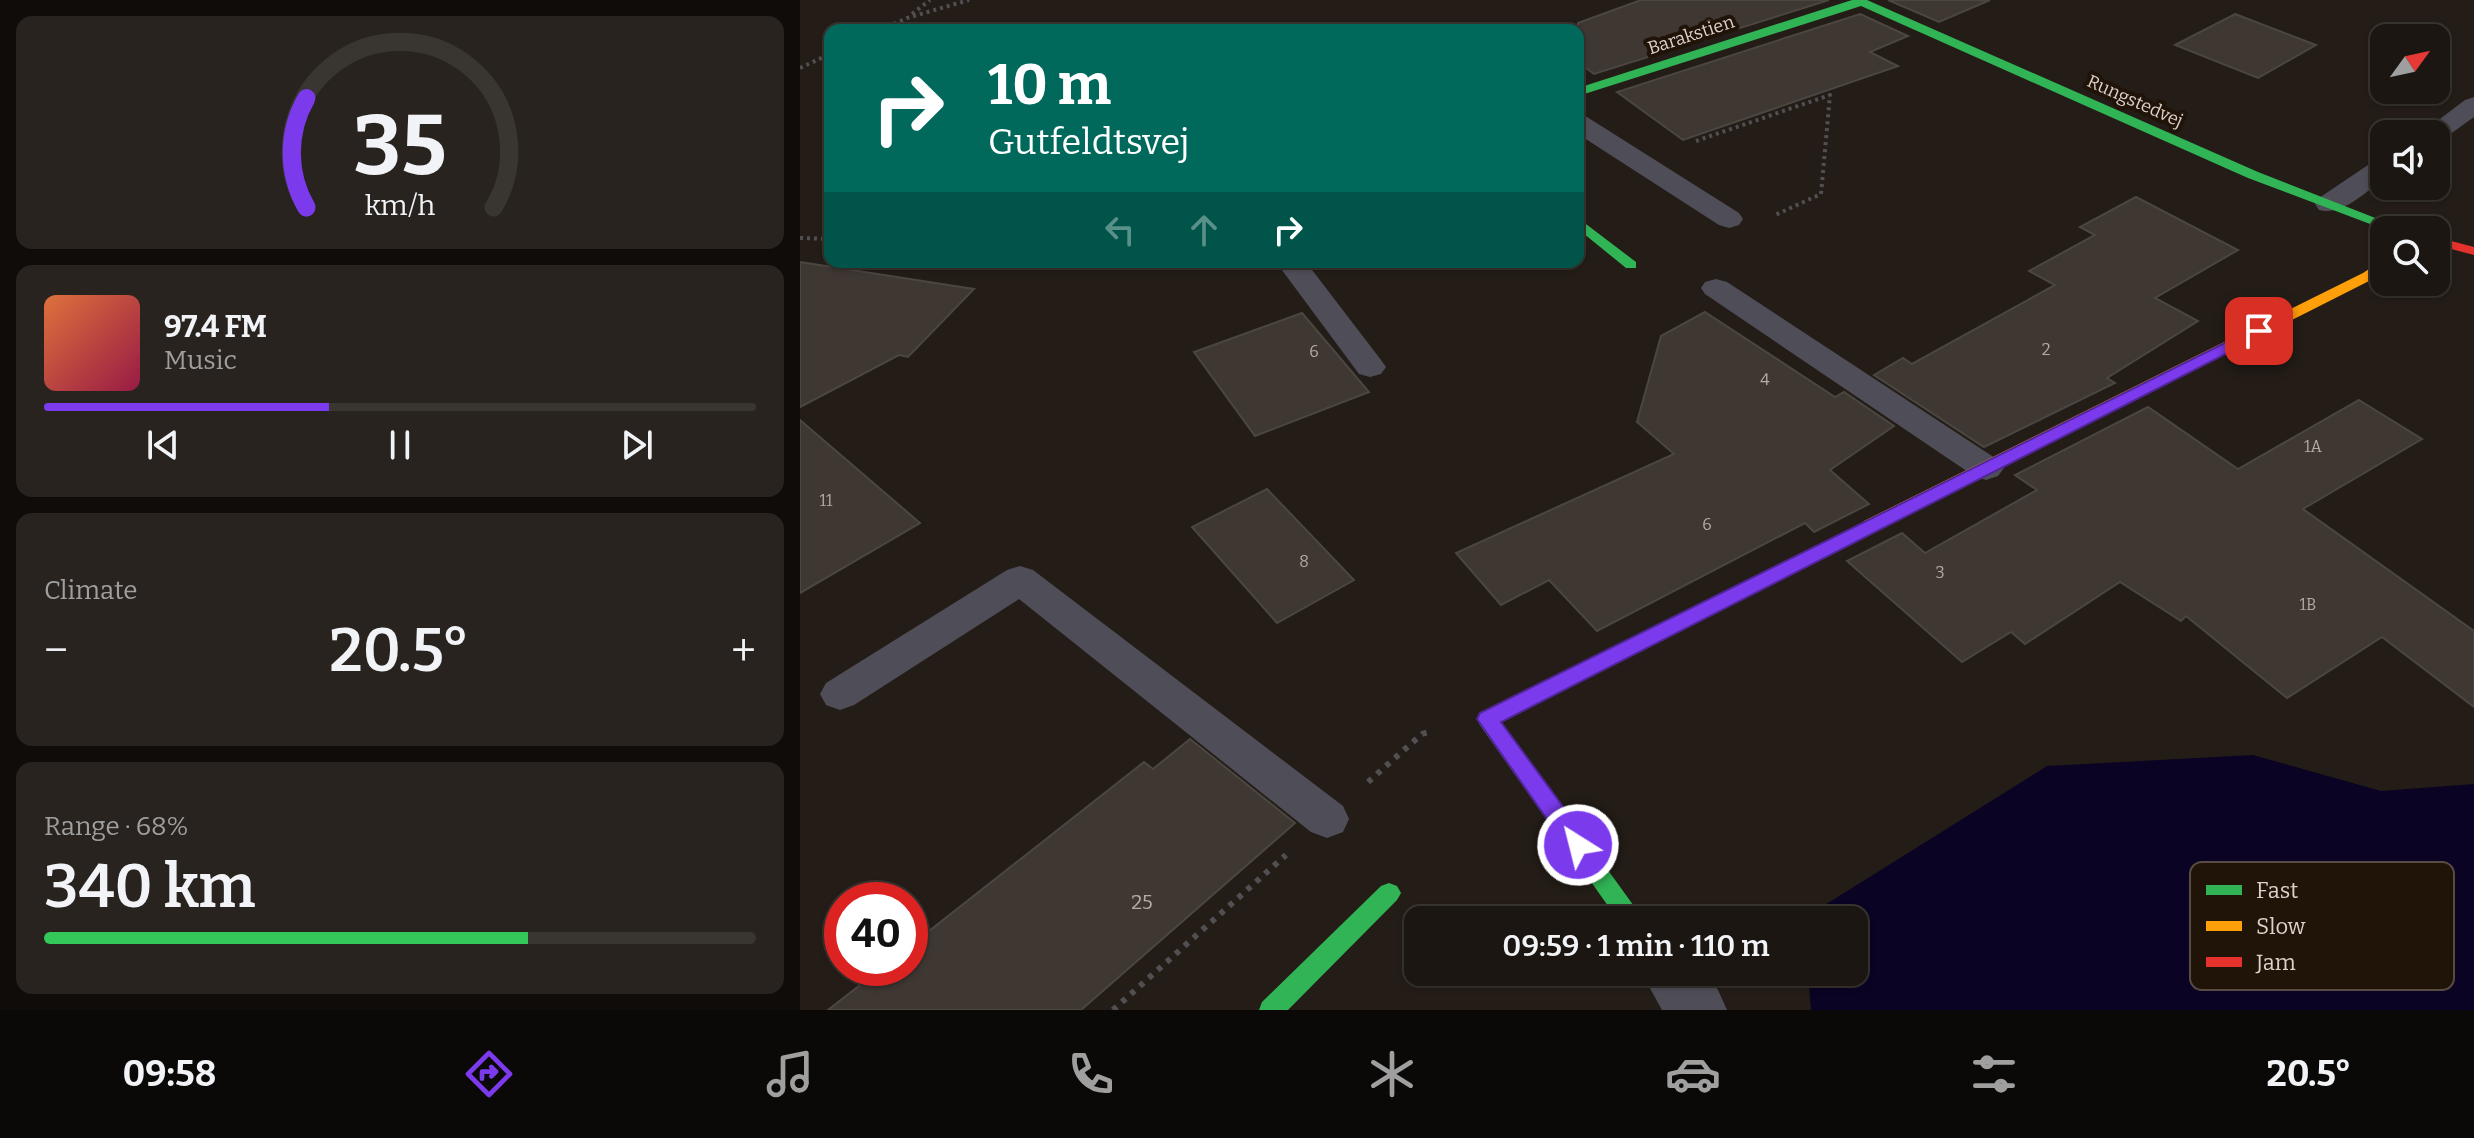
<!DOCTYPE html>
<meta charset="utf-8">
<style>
body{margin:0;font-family:Bitter,serif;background:#28231f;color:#f1f3f6;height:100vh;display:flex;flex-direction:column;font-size:30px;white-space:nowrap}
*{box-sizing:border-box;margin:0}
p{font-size:26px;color:#a09f9f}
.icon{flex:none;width:44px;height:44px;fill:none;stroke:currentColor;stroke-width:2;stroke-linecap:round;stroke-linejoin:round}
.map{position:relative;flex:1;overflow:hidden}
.panel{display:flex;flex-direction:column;gap:16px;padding:16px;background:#0f0c09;width:800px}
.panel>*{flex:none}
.hud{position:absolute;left:24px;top:24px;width:760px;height:244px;border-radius:16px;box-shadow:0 2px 6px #0004,0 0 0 2px #393531;background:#00695c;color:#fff;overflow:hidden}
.needle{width:52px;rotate:57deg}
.buttons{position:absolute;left:1570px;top:24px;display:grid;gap:16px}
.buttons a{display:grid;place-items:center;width:80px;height:80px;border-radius:16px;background:#1b1611;box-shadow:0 2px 6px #0004,0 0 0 2px #393531;font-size:40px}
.speed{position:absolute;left:24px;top:882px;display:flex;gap:16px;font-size:40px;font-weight:700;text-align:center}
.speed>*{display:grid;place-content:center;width:104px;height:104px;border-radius:50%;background:#1b1611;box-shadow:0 2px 6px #0004,0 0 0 2px #393531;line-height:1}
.speed .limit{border:12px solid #d22;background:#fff;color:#111}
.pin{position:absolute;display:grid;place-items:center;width:68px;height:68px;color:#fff;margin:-34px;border-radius:16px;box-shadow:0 4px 12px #0006}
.me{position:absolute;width:88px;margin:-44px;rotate:324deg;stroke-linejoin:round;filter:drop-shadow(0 0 6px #0008)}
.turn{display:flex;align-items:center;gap:28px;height:168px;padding:0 32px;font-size:36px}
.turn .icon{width:104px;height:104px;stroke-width:2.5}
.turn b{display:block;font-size:56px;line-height:68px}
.lanes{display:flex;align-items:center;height:76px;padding:0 32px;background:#0003;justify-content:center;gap:40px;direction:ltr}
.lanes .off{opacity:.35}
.big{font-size:60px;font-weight:600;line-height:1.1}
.panel .widget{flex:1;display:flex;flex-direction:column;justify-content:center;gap:12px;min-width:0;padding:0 28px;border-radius:16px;background:#28231f}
.panel .dial{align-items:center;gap:0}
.dial svg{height:208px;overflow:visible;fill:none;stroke:#393531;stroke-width:7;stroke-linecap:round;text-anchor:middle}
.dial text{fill:#f1f3f6;stroke:none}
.song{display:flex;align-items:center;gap:24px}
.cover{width:96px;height:96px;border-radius:12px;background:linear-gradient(135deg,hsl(20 70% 55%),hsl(340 70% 35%))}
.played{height:8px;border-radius:4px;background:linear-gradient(90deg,#7c3aed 40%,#393531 40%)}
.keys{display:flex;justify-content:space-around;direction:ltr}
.heat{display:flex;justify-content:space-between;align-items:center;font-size:44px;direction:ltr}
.charge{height:12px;border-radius:6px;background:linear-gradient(90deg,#34c759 68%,#393531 0)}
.trip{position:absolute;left:604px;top:906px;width:464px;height:80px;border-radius:16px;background:#1b1611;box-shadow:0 2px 6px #0004,0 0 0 2px #393531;font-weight:600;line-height:80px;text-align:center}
.tab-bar{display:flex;height:128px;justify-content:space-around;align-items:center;background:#0b0907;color:#a09f9f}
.tab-bar .icon{width:56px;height:56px}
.tab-bar .selected{color:#7c3aed}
.tab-bar b{font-size:36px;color:#f1f3f6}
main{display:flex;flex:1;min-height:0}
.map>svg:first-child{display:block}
</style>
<main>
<section class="panel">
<div class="widget dial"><svg viewBox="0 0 100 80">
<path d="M14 69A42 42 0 1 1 86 69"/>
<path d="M14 69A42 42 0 0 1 14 27" stroke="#7c3aed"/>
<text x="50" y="56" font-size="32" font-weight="700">35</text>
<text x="50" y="72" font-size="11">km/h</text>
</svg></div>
<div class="widget">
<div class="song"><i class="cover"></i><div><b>97.4 FM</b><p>Music</p></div></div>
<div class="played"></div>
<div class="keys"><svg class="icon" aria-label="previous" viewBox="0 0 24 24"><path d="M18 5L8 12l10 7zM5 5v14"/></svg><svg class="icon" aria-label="pause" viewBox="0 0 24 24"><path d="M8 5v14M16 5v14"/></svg><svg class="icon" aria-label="next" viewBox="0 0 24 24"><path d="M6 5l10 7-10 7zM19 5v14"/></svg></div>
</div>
<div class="widget"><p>Climate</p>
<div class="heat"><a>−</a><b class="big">20.5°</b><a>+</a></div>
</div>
<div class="widget"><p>Range · 68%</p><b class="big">340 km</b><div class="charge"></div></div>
</section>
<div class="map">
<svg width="1674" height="1010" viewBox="0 0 1674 1010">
<rect width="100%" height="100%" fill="#241d17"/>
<path fill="#0a0323" d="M 1453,755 L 1581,791 L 1674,784 L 1674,1010 L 1011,1010 L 1008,972 L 1054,972 L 1054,920 L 1004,918 L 1247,766 Z"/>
<path fill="#3e3732" stroke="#4c4641" stroke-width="2" d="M 841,0 L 1029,0 L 794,74 L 778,62 L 778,23 Z
M 1088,0 L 1190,0 L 1139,22 Z
M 1060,14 L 1108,36 L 1070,52 L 1098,66 L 883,140 L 817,92 Z
M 1435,14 L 1516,45 L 1458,78 L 1375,45 Z
M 1336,197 L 1438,250 L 1355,298 L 1398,321 L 1307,378 L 1315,383 L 1184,447 L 1074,375 L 1103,358 L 1112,364 L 1255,285 L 1229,271 L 1295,235 L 1280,227 Z
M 0,262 L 174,289 L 108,357 L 99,355 L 0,407 Z
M 905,312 L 1035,397 L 1044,392 L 1094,426 L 1030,470 L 1069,504 L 1014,532 L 1005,523 L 797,631 L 749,580 L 701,605 L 656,553 L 874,454 L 837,422 L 861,336 Z
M 502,313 L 569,392 L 455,436 L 394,352 Z
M 1559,400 L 1622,439 L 1503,509 L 1674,631 L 1674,707 L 1582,637 L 1487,698 L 1386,616 L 1381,621 L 1320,582 L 1225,644 L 1211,632 L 1162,662 L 1047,561 L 1102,533 L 1125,553 L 1237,490 L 1215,475 L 1348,407 L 1438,469 Z
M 0,420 L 120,523 L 0,593 Z
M 467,489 L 554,580 L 477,623 L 392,527 Z
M 390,739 L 495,823 L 281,1010 L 28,1010 L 82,968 L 110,968 L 110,946 L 344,762 L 353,769 Z"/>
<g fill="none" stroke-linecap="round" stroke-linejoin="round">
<path stroke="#524f53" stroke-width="4" stroke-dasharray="3 4" stroke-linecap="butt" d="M 112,14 L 130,0
M 81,30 L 107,18 L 169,0
M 0,68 L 30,54
M 896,141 L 1030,95 L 1021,194 L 973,216
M 0,238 L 30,239"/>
<path stroke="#524f53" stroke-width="6" stroke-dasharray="5 7" stroke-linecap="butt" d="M 568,782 L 622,734 L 632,731
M 313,1010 L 486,855"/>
<path fill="#4f4e58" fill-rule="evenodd" d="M 1674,97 L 1674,117 L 1642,140 L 1636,141 L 1636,134 L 1620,134 L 1665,100 Z
M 778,115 L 787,117 L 939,213 L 943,219 L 939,225 L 929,228 L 919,225 L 778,134 Z
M 1584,159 L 1584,179 C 1565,192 1543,216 1519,210 L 1515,204 L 1519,198 L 1574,161 Z
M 476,262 L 506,262 L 581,360 L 586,367 L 581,374 L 570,377 L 559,374 Z
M 916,279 L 927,282 L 1198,460 L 1204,468 L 1198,476 L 1186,480 L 1174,476 L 905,294 L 901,288 L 905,282 Z
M 220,566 L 233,570 L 543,806 L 549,819 L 543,832 L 527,838 L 511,832 L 219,599 L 54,705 L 40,710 L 26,705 L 20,694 L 26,683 L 207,570 Z"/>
<path fill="#4f4e58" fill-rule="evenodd" d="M 841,972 L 905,972 L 918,990 L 927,1010 L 862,1010 Z"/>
<path fill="#30b455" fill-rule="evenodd" d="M 1052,0 L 1067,0 L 1458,172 L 1606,230 L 1586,230 L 1448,178 L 1061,6 L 778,96 L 778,88 Z
M 778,218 L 836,262 L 836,268 L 826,268 L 778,229 Z
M 1070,520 L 1076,521 L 1079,526 L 1076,531 L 701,722 L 844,920 L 818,920 L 680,725 L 677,719 L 680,713 Z
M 589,883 L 597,886 L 601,893 L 597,900 L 488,1010 L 459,1010 L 462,1002 L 581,886 Z"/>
<path fill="#ff9f0a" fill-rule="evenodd" d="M 1584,259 L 1584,270 L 1573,279 L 1076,531 L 1070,532 L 1061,526 L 1064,521 L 1563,273 Z"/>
<path fill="#e5322d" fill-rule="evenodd" d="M 1636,237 L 1674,247 L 1674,255 L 1636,245 Z"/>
</g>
<path fill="#7c3aed" stroke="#51269a" stroke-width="2" d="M 1459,326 L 1467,331 L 1465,334 L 701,722 L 786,838 L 789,845 L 786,852 L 778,854 L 770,852 L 677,719 L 680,713 Z"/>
<g text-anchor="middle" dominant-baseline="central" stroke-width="8" stroke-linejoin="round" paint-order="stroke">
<g font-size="16" fill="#b4aba5">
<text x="1246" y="349">2</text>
<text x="514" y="351">6</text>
<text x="965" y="379">4</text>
<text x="1513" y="446">1A</text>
<text x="26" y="500">11</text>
<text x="907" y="524">6</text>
<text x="504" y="561">8</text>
<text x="1140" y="572">3</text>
<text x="1508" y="604">1B</text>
</g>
<g font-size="18" fill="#dcd2cb" stroke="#201308">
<text transform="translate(891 35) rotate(-18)">Barakstien</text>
<text transform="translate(1335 101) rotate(24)">Rungstedvej</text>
</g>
<g font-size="20" fill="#b4aba5">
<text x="342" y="902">25</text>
</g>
</g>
<rect x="1390" y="862" width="264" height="128" rx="12" fill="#201308" stroke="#584c42" stroke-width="2"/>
<rect x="1406" y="885" width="36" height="10" fill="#30b455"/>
<rect x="1406" y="921" width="36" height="10" fill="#ff9f0a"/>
<rect x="1406" y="957" width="36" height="10" fill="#e5322d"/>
<g font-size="22" fill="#dcd2cb">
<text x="1456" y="898">Fast</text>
<text x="1456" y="934">Slow</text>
<text x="1456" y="970">Jam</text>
</g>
</svg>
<div class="buttons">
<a><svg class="needle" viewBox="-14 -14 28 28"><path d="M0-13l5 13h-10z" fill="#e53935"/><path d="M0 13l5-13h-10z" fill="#a09f9f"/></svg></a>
<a><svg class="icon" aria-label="sound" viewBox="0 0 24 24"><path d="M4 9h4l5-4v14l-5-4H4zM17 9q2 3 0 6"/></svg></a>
<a><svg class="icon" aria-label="search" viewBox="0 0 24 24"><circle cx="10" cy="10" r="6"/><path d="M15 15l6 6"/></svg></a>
</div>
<div class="speed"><div class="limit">40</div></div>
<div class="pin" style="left:1459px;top:331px;background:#d93025"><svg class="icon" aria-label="arrive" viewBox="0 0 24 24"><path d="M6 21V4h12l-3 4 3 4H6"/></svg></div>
<svg class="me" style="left:778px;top:845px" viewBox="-20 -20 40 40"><circle r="17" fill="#7c3aed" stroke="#fff" stroke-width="3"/><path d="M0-11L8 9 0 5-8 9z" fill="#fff"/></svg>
<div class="trip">09:59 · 1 min · 110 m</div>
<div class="hud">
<div class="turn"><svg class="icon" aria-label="right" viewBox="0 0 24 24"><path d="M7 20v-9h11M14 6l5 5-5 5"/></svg><div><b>10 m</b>Gutfeldtsvej</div></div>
<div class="lanes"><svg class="icon off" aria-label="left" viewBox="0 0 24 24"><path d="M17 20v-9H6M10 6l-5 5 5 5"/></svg><svg class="icon off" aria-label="ahead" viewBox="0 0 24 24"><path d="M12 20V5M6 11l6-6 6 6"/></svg><svg class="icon" aria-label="right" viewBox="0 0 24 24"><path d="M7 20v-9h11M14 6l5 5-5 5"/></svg></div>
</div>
</div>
</main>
<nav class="tab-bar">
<b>09:58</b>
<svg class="icon selected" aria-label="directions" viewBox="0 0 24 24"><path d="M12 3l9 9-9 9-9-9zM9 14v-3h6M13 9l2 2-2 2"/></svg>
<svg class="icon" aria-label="music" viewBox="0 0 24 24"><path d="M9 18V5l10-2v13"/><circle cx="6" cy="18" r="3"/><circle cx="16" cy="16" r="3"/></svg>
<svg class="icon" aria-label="phone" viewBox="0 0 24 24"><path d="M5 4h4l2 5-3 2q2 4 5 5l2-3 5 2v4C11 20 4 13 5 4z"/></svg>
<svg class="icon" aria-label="climate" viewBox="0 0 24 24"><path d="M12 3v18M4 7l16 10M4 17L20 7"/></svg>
<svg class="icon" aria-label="car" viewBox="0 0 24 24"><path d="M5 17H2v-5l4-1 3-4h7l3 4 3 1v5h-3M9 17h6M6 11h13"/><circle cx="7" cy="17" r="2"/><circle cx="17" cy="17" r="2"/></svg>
<svg class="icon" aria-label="filters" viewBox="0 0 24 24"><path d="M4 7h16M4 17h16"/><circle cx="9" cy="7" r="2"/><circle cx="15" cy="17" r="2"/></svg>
<b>20.5°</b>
</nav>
